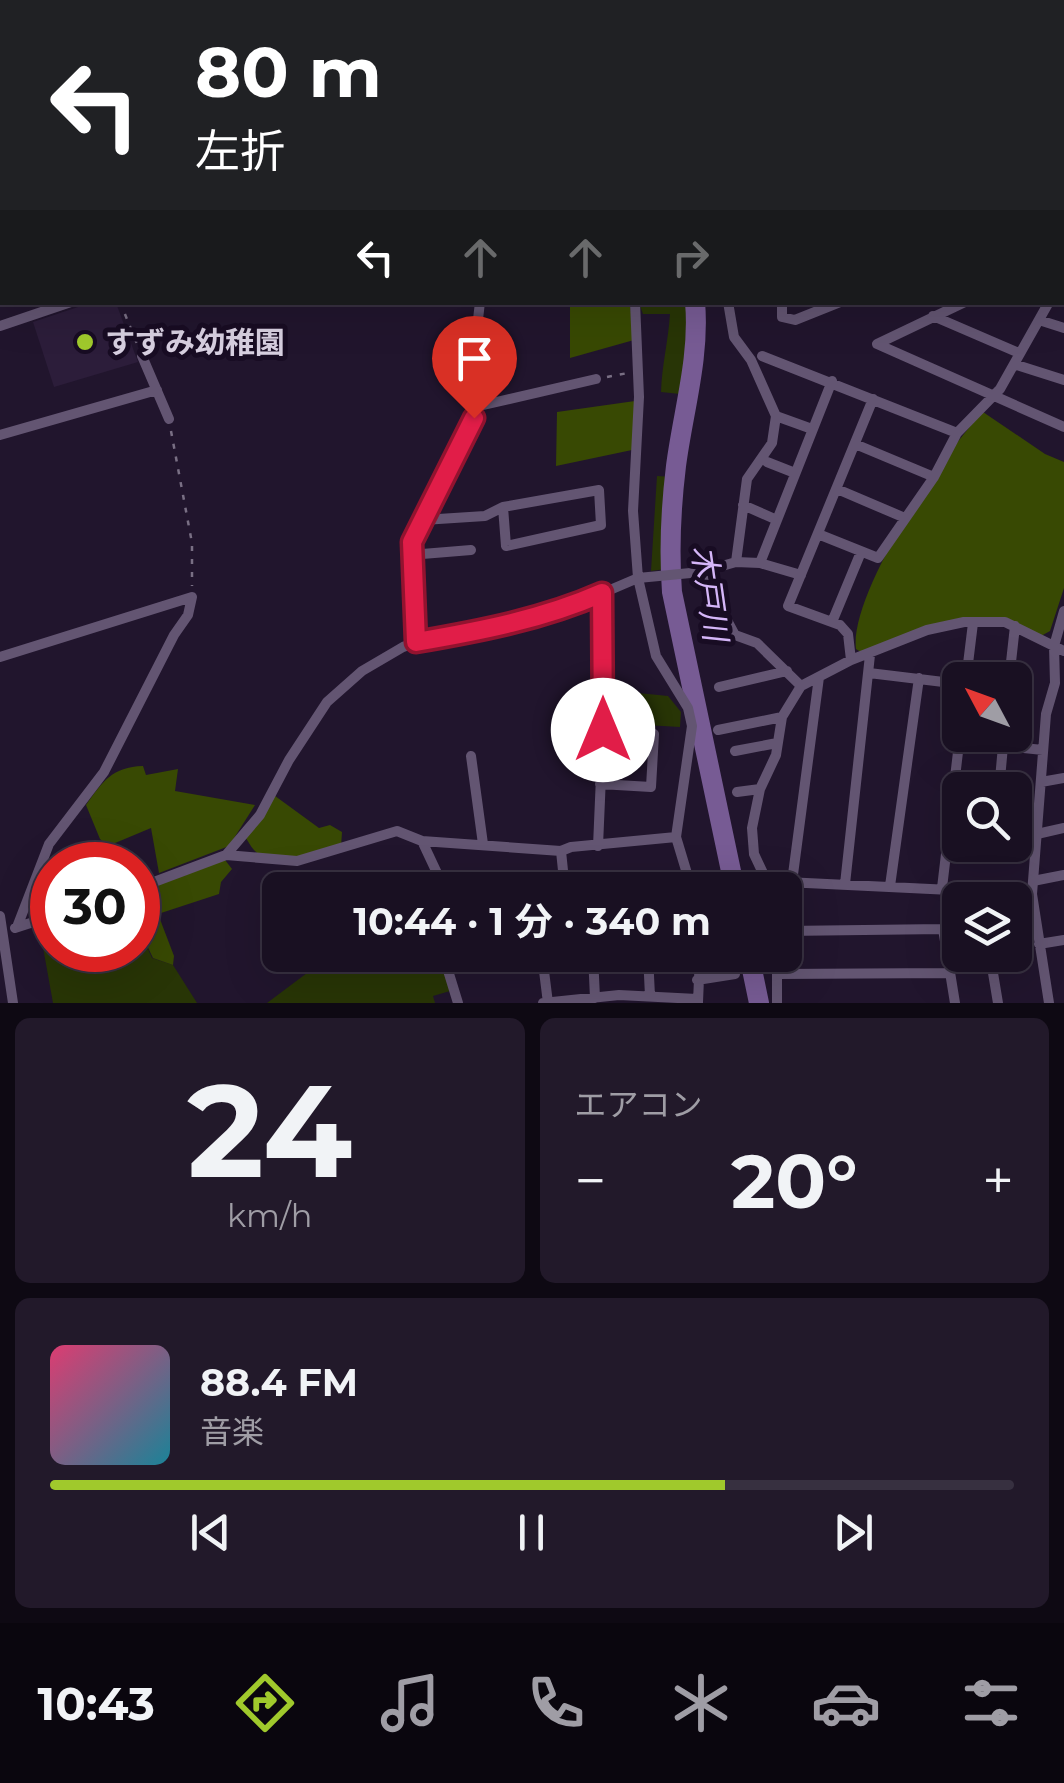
<!DOCTYPE html>
<html lang="ja">
<meta charset="utf-8">
<style>
body{margin:0;font-family:Montserrat,"Noto Sans JP",sans-serif;background:#22192a;color:#f1f3f6;height:100vh;display:flex;flex-direction:column;font-size:38px;white-space:nowrap}
*{box-sizing:border-box;margin:0}
p{font-size:32px;color:#9f9da5}
.icon{flex:none;width:55px;height:55px;fill:none;stroke:currentColor;stroke-width:2;stroke-linecap:round;stroke-linejoin:round}
.map{position:relative;height:1003px;overflow:hidden}
.sheet{display:flex;flex-direction:column;gap:15px;padding:15px;background:#0e0913;flex:1}
.sheet>*{flex:none}
.hud{position:absolute;left:0px;top:0px;width:1065px;height:305px;box-shadow:0 10px 40px #0002,0 0 0 2px #373040;background:#202124;color:#fff;overflow:hidden}
.needle{width:65px;rotate:311deg}
.fabs{position:absolute;left:942px;top:662px;display:grid;gap:20px}
.fabs a{display:grid;place-items:center;width:90px;height:90px;border-radius:15px;background:#191022;box-shadow:0 10px 40px #0002,0 0 0 2px #373040;font-size:50px}
.speed{position:absolute;left:30px;top:842px;display:flex;gap:20px;font-size:50px;font-weight:700;text-align:center}
.speed>*{display:grid;place-content:center;width:130px;height:130px;border-radius:50%;background:#191022;box-shadow:0 10px 40px #0002,0 0 0 2px #373040;line-height:1}
.speed .limit{border:15px solid #d22;background:#fff;color:#111}
.pin{position:absolute;display:grid;place-items:center;width:85px;height:85px;color:#fff;margin:-102px -42px;border-radius:50% 50% 50% 0;rotate:-45deg;box-shadow:0 0 10px #0007}
.pin .icon{rotate:45deg}
.me{position:absolute;width:110px;margin:-55px;rotate:0deg;stroke-linejoin:round;filter:drop-shadow(0 0 8px #0008)}
.turn{display:flex;align-items:center;gap:35px;height:210px;padding:0 30px;font-size:45px}
.turn .icon{width:130px;height:130px;stroke-width:2.5}
.turn b{display:block;font-size:70px;line-height:85px}
.lanes{display:flex;align-items:center;height:95px;padding:0 30px;background:#0003;justify-content:center;gap:50px;direction:ltr}
.lanes .off{opacity:.35}
.big{font-size:75px;font-weight:700;line-height:1.1}
.sheet .widget{flex:1;display:flex;flex-direction:column;justify-content:center;gap:15px;min-width:0;padding:0 35px;border-radius:15px;background:#22192a}
.sheet .dial{align-items:center;gap:0}
.dial b{font-size:130px;line-height:1}
.song{display:flex;align-items:center;gap:30px}
.cover{width:120px;height:120px;border-radius:15px;background:linear-gradient(135deg,hsl(340 70% 55%),hsl(190 70% 35%))}
.played{height:10px;border-radius:5px;background:linear-gradient(90deg,#a0c92c 70%,#373040 70%)}
.keys{display:flex;justify-content:space-around;direction:ltr}
.heat{display:flex;justify-content:space-between;align-items:center;font-size:55px;direction:ltr}
.sheet .tiles{flex:1;display:grid;gap:15px;grid-template-columns:1fr 1fr}
.widget:last-child{grid-column:span 2}
.trip{position:absolute;left:262px;top:872px;width:540px;height:100px;border-radius:15px;background:#191022;box-shadow:0 10px 40px #0002,0 0 0 2px #373040;font-weight:700;line-height:100px;text-align:center}
.tab-bar{display:flex;height:160px;justify-content:space-around;align-items:center;background:#0a060e;color:#9f9da5}
.tab-bar .icon{width:70px;height:70px}
.tab-bar .on{color:#a0c92c}
.tab-bar b{font-size:45px;color:#f1f3f6}
.map>svg:first-child{display:block}
</style>
<div class="map">
<svg width="1064" height="1003" viewBox="0 0 1064 1003">
<rect width="100%" height="100%" fill="#21152d"/>
<path fill="#2c1d3a" d="M 90,303 L 116,303 L 138,362 L 54,387 L 33,322 Z"/>
<path fill="#283506" d="M 639,303 L 688,303 L 691,334 L 680,394 L 661,392 C 662,364 668,343 670,314 L 643,314 Z
M 657,476 L 673,477 L 666,569 L 651,571 Z
M 628,692 L 668,696 L 681,712 L 680,727 L 628,724 Z
M 52,922 L 52,950 L 138,950 L 138,927 L 152,958 L 173,965 L 197,1003 L 53,1003 L 39,925 Z
M 331,955 L 439,955 L 450,991 L 433,996 L 435,1003 L 267,1003 Z"/>
<path fill="#384903" d="M 570,303 L 630,303 L 634,340 L 570,358 Z
M 635,401 L 632,450 L 556,466 L 557,412 Z
M 983,412 L 1045,454 L 1064,462 L 1064,588 L 1050,631 L 1041,636 C 979,603 923,632 861,652 L 856,649 C 849,594 944,452 983,412 Z
M 143,766 L 146,775 L 178,769 L 175,791 L 255,805 L 229,846 L 159,873 L 151,828 L 108,846 L 100,839 L 86,805 C 103,781 112,767 143,766 Z
M 271,793 L 319,828 L 330,825 L 342,832 L 341,847 C 318,853 273,871 254,850 C 250,846 248,840 244,836 Z
M 222,856 L 232,869 L 221,882 L 219,894 L 158,914 L 174,956 L 173,965 L 153,958 L 138,927 L 138,894 Z"/>
<g fill="none" stroke-linecap="round" stroke-linejoin="round">
<path stroke="#775b94" stroke-width="4" d="M 63,2 L 64,0
M 0,41 L 2,40"/>
<path stroke="#775b94" stroke-width="20" d="M 698,2 L 699,0
M 695,302 C 700,357 683,412 676,466 C 671,507 669,551 672,592 L 735,890
M 749,955 L 759,1003"/>
<path stroke="#796f84" stroke-width="2.5" stroke-dasharray="5 8" stroke-linecap="butt" d="M 120,302 L 138,346
M 607,377 L 628,373
M 171,431 L 192,543 L 192,586"/>
<path stroke="#635572" stroke-width="10" d="M 163,0 L 164,2
M 804,0 L 804,2
M 898,0 L 901,2
M 119,2 L 119,0
M 535,2 L 535,0
M 626,2 L 628,0
M 825,2 L 827,0
M 957,2 L 961,2
M 1024,2 L 1026,0
M 1062,84 L 1064,84
M 1062,132 L 1064,132
M 1062,197 L 1064,197
M 1062,234 L 1064,235
M 1062,297 L 1064,298
M 635,302 L 639,397 L 633,511 L 638,578 L 656,656 L 688,708 L 692,726 L 676,837 L 692,890
M 728,302 L 734,337 L 751,360 L 776,416 L 772,443 L 747,479 L 736,562
M 782,302 L 782,317 L 795,320 L 840,302
M 965,302 L 877,344 L 1064,427
M 933,316 L 1019,353
M 1039,320 L 1064,328
M 0,326 L 71,302
M 142,356 L 169,419
M 762,356 L 957,433
M 1014,364 L 1064,380
M 479,406 L 596,379
M 776,416 L 812,429
M 0,435 L 157,390
M 855,444 L 934,477
M 767,462 L 795,473
M 837,489 L 905,518
M 743,505 L 777,520
M 423,520 L 485,516 L 503,507 L 599,490 L 601,525 L 506,546 L 503,507
M 818,534 L 878,558 L 934,477 L 957,433 L 1000,389 L 1049,302
M 410,555 L 471,550
M 760,563 L 832,381
M 701,572 L 735,635 L 757,643 L 801,686
M 832,622 L 861,552
M 416,642 L 412,542 L 479,406 L 477,328 L 480,302
M 0,657 L 192,597 L 188,615 L 174,635 L 104,772 L 49,844 L 17,927
M 851,660 L 848,634 L 840,625 L 788,606 L 873,399
M 869,673 L 960,684
M 966,680 L 973,623
M 1009,680 L 1015,626
M 719,687 L 787,671
M 718,730 L 782,717
M 1003,746 L 1043,750
M 735,751 L 777,743
M 471,756 L 483,844
M 1041,782 L 1064,778
M 600,784 L 651,787 L 654,734 L 603,730
M 999,790 L 1004,735
M 737,792 L 760,789
M 1037,834 L 1064,828
M 422,841 L 445,890
M 1015,845 L 1035,848
M 598,846 L 603,730 L 602,593
M 561,851 L 565,890
M 226,855 L 297,861 L 397,831 L 422,841 L 561,851 L 571,847 L 676,837
M 765,881 L 1032,894
M 1033,881 L 1064,875
M 792,882 L 819,677
M 845,884 L 870,655
M 890,886 L 919,678
M 138,888 L 226,855 L 260,815 L 289,760 L 327,702 L 362,671 L 403,647 L 416,642 L 487,630 L 563,610 L 638,578 L 701,572 L 736,562 L 760,563 L 801,575
M 942,888 L 960,735
M 609,890 L 689,882
M 771,890 L 754,854 L 752,828 L 760,789 L 776,755 L 782,717 L 801,686 L 851,660 L 927,630 L 964,622 L 1005,622 L 1064,651
M 0,916 L 13,1003
M 1015,916 L 1034,913
M 15,928 L 52,916
M 943,929 L 955,1003
M 785,931 L 943,929 L 960,926
M 1039,944 L 1064,940
M 542,955 L 548,1003
M 593,955 L 595,998
M 648,955 L 650,996
M 777,955 L 777,1003
M 990,955 L 998,1003
M 777,974 L 950,973
M 697,980 L 735,974
M 698,1002 L 700,955
M 458,1003 L 446,964 L 494,955
M 543,1003 L 619,995 L 697,999
M 1049,1003 L 1032,894 L 1046,714 L 1055,683 L 1054,646 L 1064,611"/>
</g>
<g fill="none" stroke-linecap="round" stroke-linejoin="round">
<defs>
<path id="route" d="M 474,418 L 412,542 L 416,642 C 480,631 543,619 602,593 L 603,730"/>
</defs>
<use href="#route" stroke="#92132f" stroke-width="25"/>
<use href="#route" stroke="#e11d48" stroke-width="18"/>
</g>
<circle fill="#a0c92c" stroke="#180c23" stroke-width="4" cx="85" cy="342" r="10"/>
<g text-anchor="middle" dominant-baseline="central" stroke-width="10" stroke-linejoin="round" paint-order="stroke">
<g font-size="30" font-weight="bold" fill="#d7cfe0" stroke="#180c23" text-anchor="start">
<text x="105" y="342">すずみ幼稚園</text>
</g>
<g font-size="32" font-style="italic" fill="#d5b6f8" stroke="#180c23">
<text transform="translate(710 593) rotate(82)">木戸川</text>
</g>
</g>
</svg>
<div class="fabs">
<a><svg class="needle" viewBox="-14 -14 28 28"><path d="M0-13l5 13h-10z" fill="#e53935"/><path d="M0 13l5-13h-10z" fill="#9f9da5"/></svg></a>
<a><svg class="icon" aria-label="search" viewBox="0 0 24 24"><circle cx="10" cy="10" r="6"/><path d="M15 15l6 6"/></svg></a>
<a><svg class="icon" aria-label="layers" viewBox="0 0 24 24"><path d="M12 4l9 5-9 5-9-5zM3 14l9 5 9-5"/></svg></a>
</div>
<div class="speed"><div class="limit">30</div></div>
<div class="pin" style="left:474px;top:418px;background:#d93025"><svg class="icon" aria-label="arrive" viewBox="0 0 24 24"><path d="M6 21V4h12l-3 4 3 4H6"/></svg></div>
<svg class="me" style="left:603px;top:730px" viewBox="-20 -20 40 40"><circle r="19" fill="#fff"/><path d="M0-13L10 11 0 6-10 11z" fill="#e11d48"/></svg>
<div class="trip">10:44 · 1 分 · 340 m</div>
<div class="hud">
<div class="turn"><svg class="icon" aria-label="left" viewBox="0 0 24 24"><path d="M17 20v-9H6M10 6l-5 5 5 5"/></svg><div><b>80 m</b>左折</div></div>
<div class="lanes"><svg class="icon" aria-label="left" viewBox="0 0 24 24"><path d="M17 20v-9H6M10 6l-5 5 5 5"/></svg><svg class="icon off" aria-label="ahead" viewBox="0 0 24 24"><path d="M12 20V5M6 11l6-6 6 6"/></svg><svg class="icon off" aria-label="ahead" viewBox="0 0 24 24"><path d="M12 20V5M6 11l6-6 6 6"/></svg><svg class="icon off" aria-label="right" viewBox="0 0 24 24"><path d="M7 20v-9h11M14 6l5 5-5 5"/></svg></div>
</div>
</div>
<section class="sheet">
<div class="tiles">
<div class="widget dial"><b>24</b><p>km/h</p></div>
<div class="widget"><p>エアコン</p>
<div class="heat"><a>−</a><b class="big">20°</b><a>+</a></div>
</div>
<div class="widget">
<div class="song"><i class="cover"></i><div><b>88.4 FM</b><p>音楽</p></div></div>
<div class="played"></div>
<div class="keys"><svg class="icon" aria-label="previous" viewBox="0 0 24 24"><path d="M18 5L8 12l10 7zM5 5v14"/></svg><svg class="icon" aria-label="pause" viewBox="0 0 24 24"><path d="M8 5v14M16 5v14"/></svg><svg class="icon" aria-label="next" viewBox="0 0 24 24"><path d="M6 5l10 7-10 7zM19 5v14"/></svg></div>
</div>
</div>
</section>
<nav class="tab-bar">
<b>10:43</b>
<svg class="icon on" aria-label="directions" viewBox="0 0 24 24"><path d="M12 3l9 9-9 9-9-9zM9 14v-3h6M13 9l2 2-2 2"/></svg>
<svg class="icon" aria-label="music" viewBox="0 0 24 24"><path d="M9 18V5l10-2v13"/><circle cx="6" cy="18" r="3"/><circle cx="16" cy="16" r="3"/></svg>
<svg class="icon" aria-label="phone" viewBox="0 0 24 24"><path d="M5 4h4l2 5-3 2q2 4 5 5l2-3 5 2v4C11 20 4 13 5 4z"/></svg>
<svg class="icon" aria-label="climate" viewBox="0 0 24 24"><path d="M12 3v18M4 7l16 10M4 17L20 7"/></svg>
<svg class="icon" aria-label="car" viewBox="0 0 24 24"><path d="M5 17H2v-5l4-1 3-4h7l3 4 3 1v5h-3M9 17h6M6 11h13"/><circle cx="7" cy="17" r="2"/><circle cx="17" cy="17" r="2"/></svg>
<svg class="icon" aria-label="filters" viewBox="0 0 24 24"><path d="M4 7h16M4 17h16"/><circle cx="9" cy="7" r="2"/><circle cx="15" cy="17" r="2"/></svg>
</nav>
